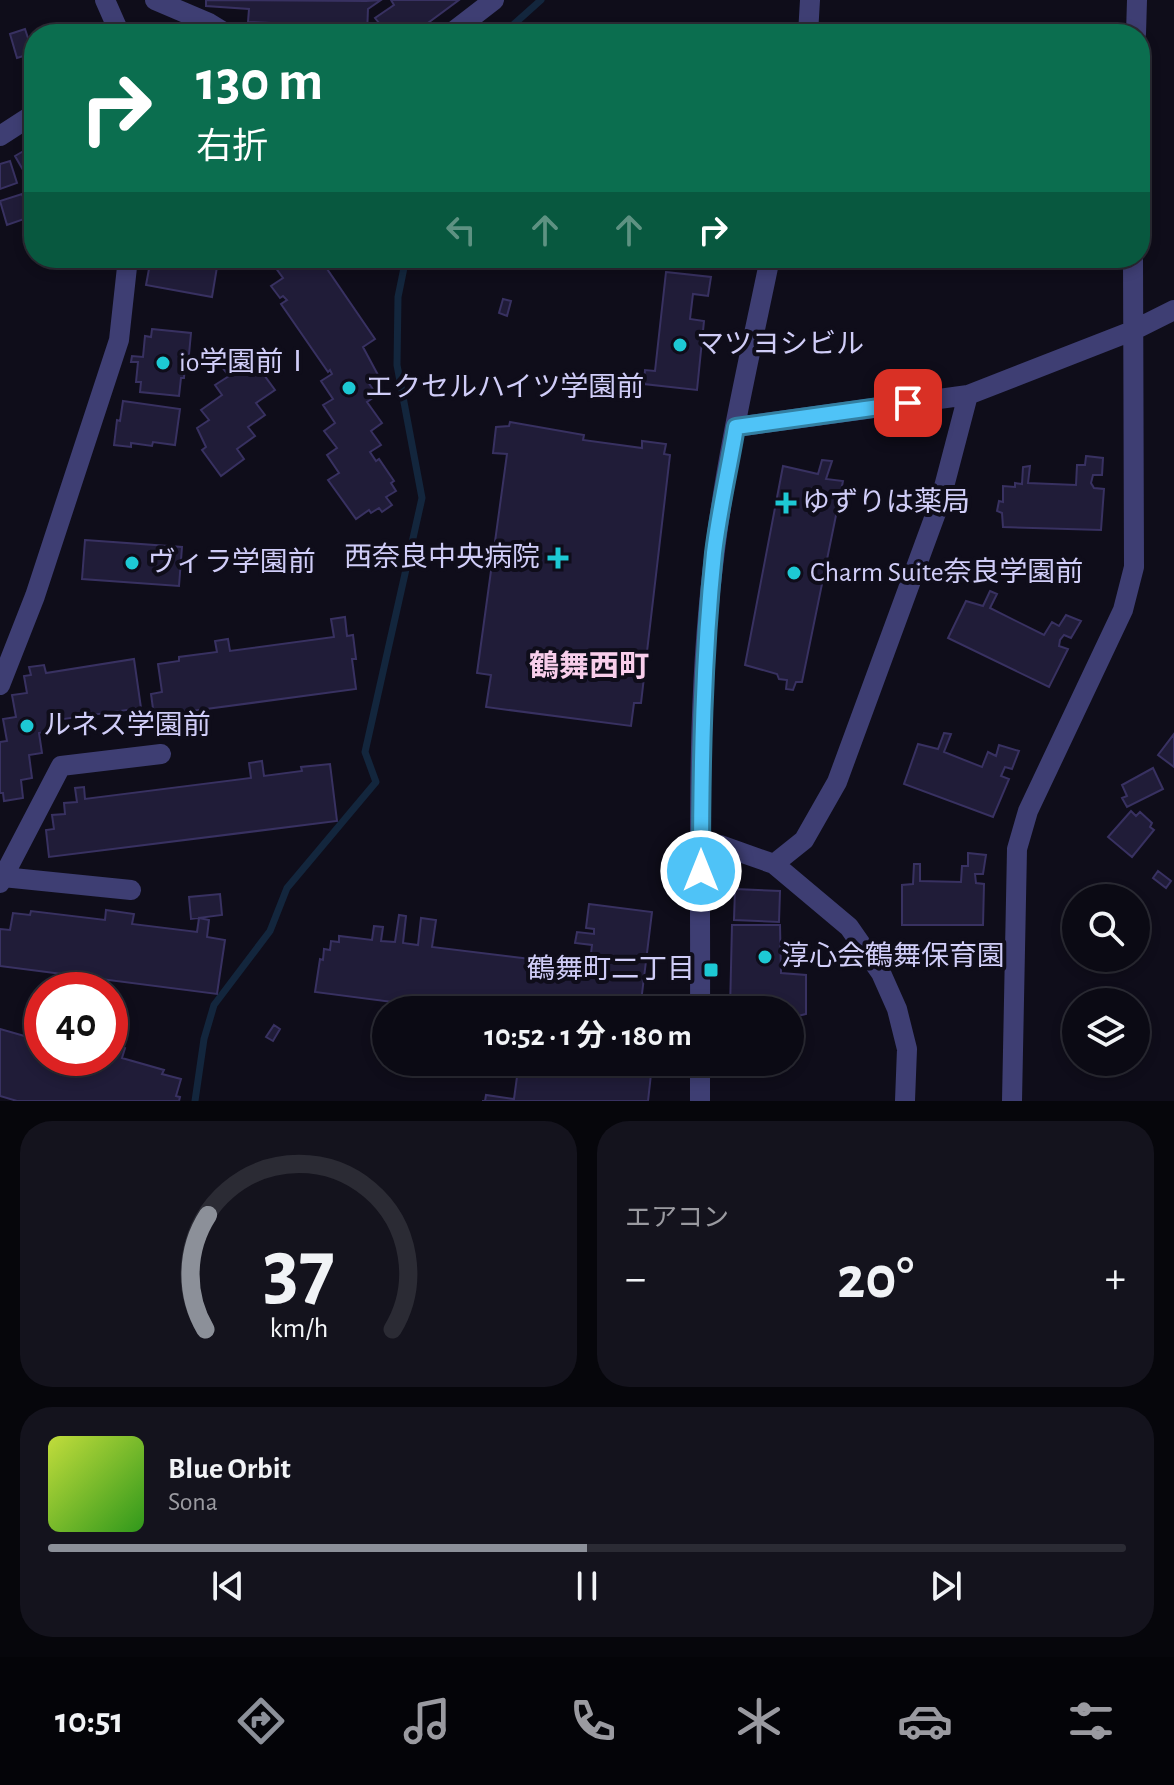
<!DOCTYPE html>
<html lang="ja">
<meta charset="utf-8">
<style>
body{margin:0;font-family:"Alegreya Sans","Noto Sans JP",sans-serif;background:#14131d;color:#f1f3f6;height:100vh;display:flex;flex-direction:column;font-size:30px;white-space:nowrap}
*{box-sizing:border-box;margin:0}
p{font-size:26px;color:#9a9aa0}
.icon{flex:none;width:44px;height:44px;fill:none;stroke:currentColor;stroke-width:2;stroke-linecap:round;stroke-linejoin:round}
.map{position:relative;height:1101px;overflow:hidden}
.details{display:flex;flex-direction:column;gap:20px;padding:20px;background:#06060b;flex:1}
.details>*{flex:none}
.banner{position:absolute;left:24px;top:24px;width:1126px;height:244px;border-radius:32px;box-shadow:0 4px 12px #0003,0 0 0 2px #2b2b34;background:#0b6e4f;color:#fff;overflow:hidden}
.controls{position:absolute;left:1062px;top:884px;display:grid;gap:16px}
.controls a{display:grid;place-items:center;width:88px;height:88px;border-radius:50%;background:#0b0a14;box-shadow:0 4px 12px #0003,0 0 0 2px #2b2b34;font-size:40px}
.speed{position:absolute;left:24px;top:972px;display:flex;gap:16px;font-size:40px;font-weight:700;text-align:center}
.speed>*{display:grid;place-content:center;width:104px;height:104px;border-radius:50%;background:#0b0a14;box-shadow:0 4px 12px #0003,0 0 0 2px #2b2b34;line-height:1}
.speed .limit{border:12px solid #d22;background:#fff;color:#111}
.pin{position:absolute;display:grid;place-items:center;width:68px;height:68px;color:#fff;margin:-34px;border-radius:16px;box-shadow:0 4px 12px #0006}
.me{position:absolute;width:88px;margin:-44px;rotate:0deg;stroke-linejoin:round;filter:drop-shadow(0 0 6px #0008)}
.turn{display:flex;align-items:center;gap:28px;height:168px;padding:0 40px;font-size:36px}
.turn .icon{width:104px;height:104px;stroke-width:2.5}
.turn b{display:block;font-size:56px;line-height:68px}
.lanes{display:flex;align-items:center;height:76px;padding:0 40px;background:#0003;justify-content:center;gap:40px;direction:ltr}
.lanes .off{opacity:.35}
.big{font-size:60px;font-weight:700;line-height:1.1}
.details .widget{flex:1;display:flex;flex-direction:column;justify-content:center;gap:12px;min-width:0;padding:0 28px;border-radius:32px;background:#14131d}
.details .dial{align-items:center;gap:0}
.dial svg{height:208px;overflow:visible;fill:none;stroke:#2b2b34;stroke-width:7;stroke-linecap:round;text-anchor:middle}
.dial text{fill:#f1f3f6;stroke:none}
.song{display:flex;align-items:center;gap:24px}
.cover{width:96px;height:96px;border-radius:12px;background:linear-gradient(135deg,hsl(70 70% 55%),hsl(110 70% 35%))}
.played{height:8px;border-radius:4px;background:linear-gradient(90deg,#8c9099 50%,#2b2b34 50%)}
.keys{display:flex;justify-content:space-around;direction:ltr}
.heat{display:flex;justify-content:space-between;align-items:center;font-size:44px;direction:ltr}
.details .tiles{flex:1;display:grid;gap:20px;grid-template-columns:1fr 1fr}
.widget:last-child{grid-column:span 2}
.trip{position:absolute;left:372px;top:996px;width:432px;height:80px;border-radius:40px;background:#0b0a14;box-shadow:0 4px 12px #0003,0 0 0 2px #2b2b34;font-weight:700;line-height:80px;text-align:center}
.menu{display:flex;height:128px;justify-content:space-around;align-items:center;background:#040408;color:#9a9aa0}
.menu .icon{width:56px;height:56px}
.menu .current{color:#8c9099}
.menu b{font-size:36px;color:#f1f3f6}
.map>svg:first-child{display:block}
</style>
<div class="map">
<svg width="1174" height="1101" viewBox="0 0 1174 1101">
<rect width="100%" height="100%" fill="#0f0d1a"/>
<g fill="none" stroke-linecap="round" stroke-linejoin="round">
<path stroke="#13263d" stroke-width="7" d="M 503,34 L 541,0
M 195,1101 L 204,1039 L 214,1005 L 270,931 L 287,888 L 376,782 L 365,752 L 422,498 L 397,365 L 398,297 L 406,258"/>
</g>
<path fill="#201c38" stroke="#383161" stroke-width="2" d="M 206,0 L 366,1 L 381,0 L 368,9 L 367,34 L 269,33 L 270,23 L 248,22 L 249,9 L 206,6 Z
M 391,0 L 459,0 L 413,34 L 378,34 L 373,27 L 379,23 L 375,18 L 394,5 Z
M 25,29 L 33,53 L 17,58 L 10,34 Z
M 34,145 L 34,164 L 23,170 L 15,156 Z
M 10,161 L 17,183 L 0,189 L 0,164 Z
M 22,194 L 30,217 L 7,225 L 0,201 Z
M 151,258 L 217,267 L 212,297 L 146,285 Z
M 273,258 L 323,258 L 321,260 L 375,339 L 363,347 L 378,375 L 368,382 L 377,395 L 367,402 L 382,423 L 371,431 L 381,445 L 370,452 L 376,461 L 379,459 L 394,481 L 391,483 L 396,491 L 386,497 L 392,505 L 382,512 L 379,508 L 371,513 L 369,510 L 356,519 L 328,480 L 339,473 L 327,455 L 337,448 L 324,431 L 335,423 L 323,405 L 333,399 L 321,381 L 332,374 L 330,370 L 328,372 L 281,304 L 287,300 L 283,296 L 280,298 L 271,286 L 283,278 L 270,260 Z
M 345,258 L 382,258 L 382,269 L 345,268 Z
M 666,272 L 711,277 L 708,296 L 693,294 L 690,319 L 704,321 L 697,390 L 644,384 L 645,370 L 655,371 Z
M 503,299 L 511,301 L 507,316 L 499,313 Z
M 152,329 L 191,333 L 188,365 L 185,364 L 184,378 L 181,378 L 179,396 L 140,392 L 141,382 L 136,382 L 138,362 L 131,362 L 132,356 L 143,357 L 145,336 L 151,337 Z
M 245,349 L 275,390 L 256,403 L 265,415 L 248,427 L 255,436 L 237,449 L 244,459 L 221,476 L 202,450 L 206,447 L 197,428 L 209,420 L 201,410 L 222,395 L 215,385 L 229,376 L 221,366 Z
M 123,401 L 180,409 L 175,445 L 153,442 L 152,446 L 131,443 L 131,447 L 114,445 L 117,420 L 120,421 Z
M 510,422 L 584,435 L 583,440 L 642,448 L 642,441 L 666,444 L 664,454 L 670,455 L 641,703 L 634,703 L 631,726 L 486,707 L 491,675 L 477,673 L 507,454 L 493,453 L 496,427 L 509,426 Z
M 1086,456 L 1103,458 L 1102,475 L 1093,475 L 1091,483 L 1094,488 L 1104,489 L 1101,530 L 1003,527 L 1002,513 L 997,511 L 999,501 L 1003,502 L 1003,486 L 1015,487 L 1015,483 L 1022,484 L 1023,467 L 1030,466 L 1028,483 L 1076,485 L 1077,465 L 1085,465 Z
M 822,460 L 832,461 L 826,479 L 843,481 L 802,682 L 796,682 L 793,690 L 786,689 L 787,680 L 779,679 L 777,674 L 745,665 L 783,466 L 818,474 Z
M 85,540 L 182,547 L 179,586 L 82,579 Z
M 990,591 L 997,594 L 990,608 L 1044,635 L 1052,622 L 1059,626 L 1066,615 L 1081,621 L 1071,638 L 1064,635 L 1060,640 L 1059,646 L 1068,649 L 1049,687 L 948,638 L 966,601 L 983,606 Z
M 345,617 L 347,636 L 353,635 L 356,659 L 352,659 L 356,689 L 154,716 L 151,694 L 162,692 L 158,664 L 179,661 L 179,657 L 217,652 L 215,641 L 228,639 L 230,651 L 334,637 L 331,619 Z
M 134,659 L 141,708 L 49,721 L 50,731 L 39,733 L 42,753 L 29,755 L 32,778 L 21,780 L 23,798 L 4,801 L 3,793 L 0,793 L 0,742 L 7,741 L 3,719 L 16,717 L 12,695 L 27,693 L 24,676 L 31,675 L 29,667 L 44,665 L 46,673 Z
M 944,733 L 951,734 L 944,752 L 982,767 L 988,752 L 996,756 L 999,745 L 1019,751 L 1012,769 L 1005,767 L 1001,776 L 1009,779 L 993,817 L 904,784 L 918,744 L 938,749 Z
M 1174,734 L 1174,767 L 1158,755 Z
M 262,761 L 264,776 L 302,771 L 301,767 L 330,764 L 337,821 L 49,857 L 46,830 L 54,829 L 52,815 L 65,814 L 64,803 L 77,802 L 75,788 L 84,787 L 85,799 L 251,778 L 249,763 Z
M 1153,768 L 1163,789 L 1127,807 L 1122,798 L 1127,796 L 1122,785 Z
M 1131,811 L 1136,816 L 1140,812 L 1152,823 L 1150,827 L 1154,830 L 1132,857 L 1108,837 Z
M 968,853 L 986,855 L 983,874 L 975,874 L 976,883 L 984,884 L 983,925 L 902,925 L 902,885 L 913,884 L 914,864 L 920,864 L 920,881 L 961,882 L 962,866 L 968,866 Z
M 1158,871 L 1171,881 L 1166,888 L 1153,878 Z
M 735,889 L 780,891 L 779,922 L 734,920 Z
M 220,894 L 222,915 L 191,919 L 189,897 Z
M 589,904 L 652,912 L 640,1010 L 454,1010 L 315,992 L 320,959 L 323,960 L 324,949 L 330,950 L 331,941 L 339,942 L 339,936 L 372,940 L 374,926 L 383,927 L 381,941 L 395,942 L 399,915 L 406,916 L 403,943 L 418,945 L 421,918 L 436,920 L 432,947 L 546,961 L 546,965 L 589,970 L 592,945 L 575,943 L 577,932 L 594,934 L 594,929 L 586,928 Z
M 106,910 L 134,914 L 132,924 L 197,932 L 199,918 L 209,920 L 207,937 L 225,940 L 217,994 L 0,966 L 0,929 L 10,930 L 13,913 L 30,915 L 31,911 L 105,920 Z
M 732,925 L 780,925 L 781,973 L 806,975 L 806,1014 L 790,1018 L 790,1010 L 730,1010 Z
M 274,1025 L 280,1029 L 273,1041 L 266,1037 Z
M 0,1029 L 42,1041 L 42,1058 L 110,1058 L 115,1044 L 125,1048 L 122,1058 L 164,1070 L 162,1074 L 181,1079 L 176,1096 L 180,1097 L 179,1101 L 17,1101 L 0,1096 Z
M 519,1062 L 552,1062 L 651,1074 L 648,1101 L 482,1101 L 485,1101 L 486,1095 L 514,1099 Z"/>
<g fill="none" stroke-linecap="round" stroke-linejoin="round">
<path stroke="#3e3e73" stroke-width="20" d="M 105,0 L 120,34
M 155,0 L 209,23 L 227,34
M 450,34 L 494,0
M 808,34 L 810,0
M 1136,34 L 1137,0
M 0,136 L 34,114
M 968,395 L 1132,331 L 1174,310
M 736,427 L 968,395 L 940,502 L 837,782 L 804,840 L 774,864
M 0,685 L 35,596 L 119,340 L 128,258
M 701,843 L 720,845 L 774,864 L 849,927 L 881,973 L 897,1009 L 907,1049 L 905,1101
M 3,877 L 131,890
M 0,883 L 61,766 L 161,754
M 700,1010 C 701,857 695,702 715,550 C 727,452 750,355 770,258
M 700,1101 L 700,1062
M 1012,1101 L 1017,849 L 1028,811 L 1123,610 L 1134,567 L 1133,258"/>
</g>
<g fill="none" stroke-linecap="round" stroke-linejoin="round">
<defs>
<path id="route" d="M 701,871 C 701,764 703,659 714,553 C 719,511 729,469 736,427 L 908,403"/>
</defs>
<use href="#route" stroke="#337fa1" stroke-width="20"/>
<use href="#route" stroke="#4fc3f7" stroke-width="14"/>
</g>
<g fill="#1dc9d4" stroke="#0f0d1a" stroke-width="3">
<circle cx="680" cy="345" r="8"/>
<circle cx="163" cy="363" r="8"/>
<circle cx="349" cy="388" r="8"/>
<path d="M782 491h8v8h8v8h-8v8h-8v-8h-8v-8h8z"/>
<path d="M554 546h8v8h8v8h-8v8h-8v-8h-8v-8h8z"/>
<circle cx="132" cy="563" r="8"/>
<circle cx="794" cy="573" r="8"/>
<circle cx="27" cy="726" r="8"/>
<circle cx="765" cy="957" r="8"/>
<rect x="703" y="962" width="16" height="16" rx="4"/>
</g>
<g text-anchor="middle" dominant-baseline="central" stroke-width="8" stroke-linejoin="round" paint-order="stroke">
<g font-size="28" fill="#d0cdf8" stroke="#0f0d1a" text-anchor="start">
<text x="696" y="345">マツヨシビル</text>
<text x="179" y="363">io学園前Ⅰ</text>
<text x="365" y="388">エクセルハイツ学園前</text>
<text x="802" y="503">ゆずりは薬局</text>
<text x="540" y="558" text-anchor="end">西奈良中央病院</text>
<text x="148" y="563">ヴィラ学園前</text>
<text x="810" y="573">Charm Suite奈良学園前</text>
<text x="43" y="726">ルネス学園前</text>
<text x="781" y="957">淳心会鶴舞保育園</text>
<text x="695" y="970" text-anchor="end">鶴舞町二丁目</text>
</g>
<g font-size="30" font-weight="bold" fill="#f8ceeb" stroke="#0f0d1a">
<text x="589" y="667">鶴舞西町</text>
</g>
</g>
</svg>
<div class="controls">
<a><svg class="icon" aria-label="search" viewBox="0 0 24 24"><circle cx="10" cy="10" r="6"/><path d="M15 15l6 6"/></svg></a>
<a><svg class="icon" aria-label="layers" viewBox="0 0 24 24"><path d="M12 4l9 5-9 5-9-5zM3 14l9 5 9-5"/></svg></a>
</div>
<div class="speed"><div class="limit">40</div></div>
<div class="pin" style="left:908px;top:403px;background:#d93025"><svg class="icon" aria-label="arrive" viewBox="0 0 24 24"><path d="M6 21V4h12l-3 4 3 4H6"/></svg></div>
<svg class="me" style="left:701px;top:871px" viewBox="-20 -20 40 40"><circle r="17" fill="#4fc3f7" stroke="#fff" stroke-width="3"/><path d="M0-11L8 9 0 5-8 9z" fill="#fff"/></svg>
<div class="trip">10:52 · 1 分 · 180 m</div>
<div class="banner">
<div class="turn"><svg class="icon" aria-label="right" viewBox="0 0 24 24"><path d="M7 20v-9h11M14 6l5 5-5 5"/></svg><div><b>130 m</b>右折</div></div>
<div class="lanes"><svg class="icon off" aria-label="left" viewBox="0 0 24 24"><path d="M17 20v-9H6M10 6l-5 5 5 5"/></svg><svg class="icon off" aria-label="ahead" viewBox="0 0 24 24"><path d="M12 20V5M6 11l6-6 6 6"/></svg><svg class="icon off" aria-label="ahead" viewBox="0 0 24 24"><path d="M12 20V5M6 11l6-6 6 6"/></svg><svg class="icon" aria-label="right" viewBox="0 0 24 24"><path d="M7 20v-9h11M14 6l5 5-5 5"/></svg></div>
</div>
</div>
<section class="details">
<div class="tiles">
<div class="widget dial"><svg viewBox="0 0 100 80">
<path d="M14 69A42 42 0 1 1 86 69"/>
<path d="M14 69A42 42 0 0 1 15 25" stroke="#8c9099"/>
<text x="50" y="56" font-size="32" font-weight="700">37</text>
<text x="50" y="72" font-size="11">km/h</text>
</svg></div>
<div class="widget"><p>エアコン</p>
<div class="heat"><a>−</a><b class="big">20°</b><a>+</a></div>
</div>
<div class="widget">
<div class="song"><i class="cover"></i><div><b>Blue Orbit</b><p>Sona</p></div></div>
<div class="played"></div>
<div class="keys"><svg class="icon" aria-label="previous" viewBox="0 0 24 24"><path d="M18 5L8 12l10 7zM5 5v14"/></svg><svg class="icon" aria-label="pause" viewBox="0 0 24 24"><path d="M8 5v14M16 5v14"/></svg><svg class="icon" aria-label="next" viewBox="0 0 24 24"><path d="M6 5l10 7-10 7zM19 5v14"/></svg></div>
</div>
</div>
</section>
<nav class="menu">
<b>10:51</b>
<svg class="icon current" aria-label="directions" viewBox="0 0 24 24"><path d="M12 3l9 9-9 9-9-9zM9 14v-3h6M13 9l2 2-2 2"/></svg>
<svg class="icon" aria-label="music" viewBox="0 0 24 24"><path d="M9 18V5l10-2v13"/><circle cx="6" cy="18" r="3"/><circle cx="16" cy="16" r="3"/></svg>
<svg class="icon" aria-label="phone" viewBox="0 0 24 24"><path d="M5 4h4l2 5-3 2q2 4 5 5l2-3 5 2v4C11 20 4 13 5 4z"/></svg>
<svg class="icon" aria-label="climate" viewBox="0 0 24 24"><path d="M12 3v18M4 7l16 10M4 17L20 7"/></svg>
<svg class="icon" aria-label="car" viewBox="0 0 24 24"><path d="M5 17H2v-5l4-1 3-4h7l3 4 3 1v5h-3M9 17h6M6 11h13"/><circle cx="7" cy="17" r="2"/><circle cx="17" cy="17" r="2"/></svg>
<svg class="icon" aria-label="filters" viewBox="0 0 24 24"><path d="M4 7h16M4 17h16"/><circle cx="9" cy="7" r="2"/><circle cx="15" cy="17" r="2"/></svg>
</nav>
